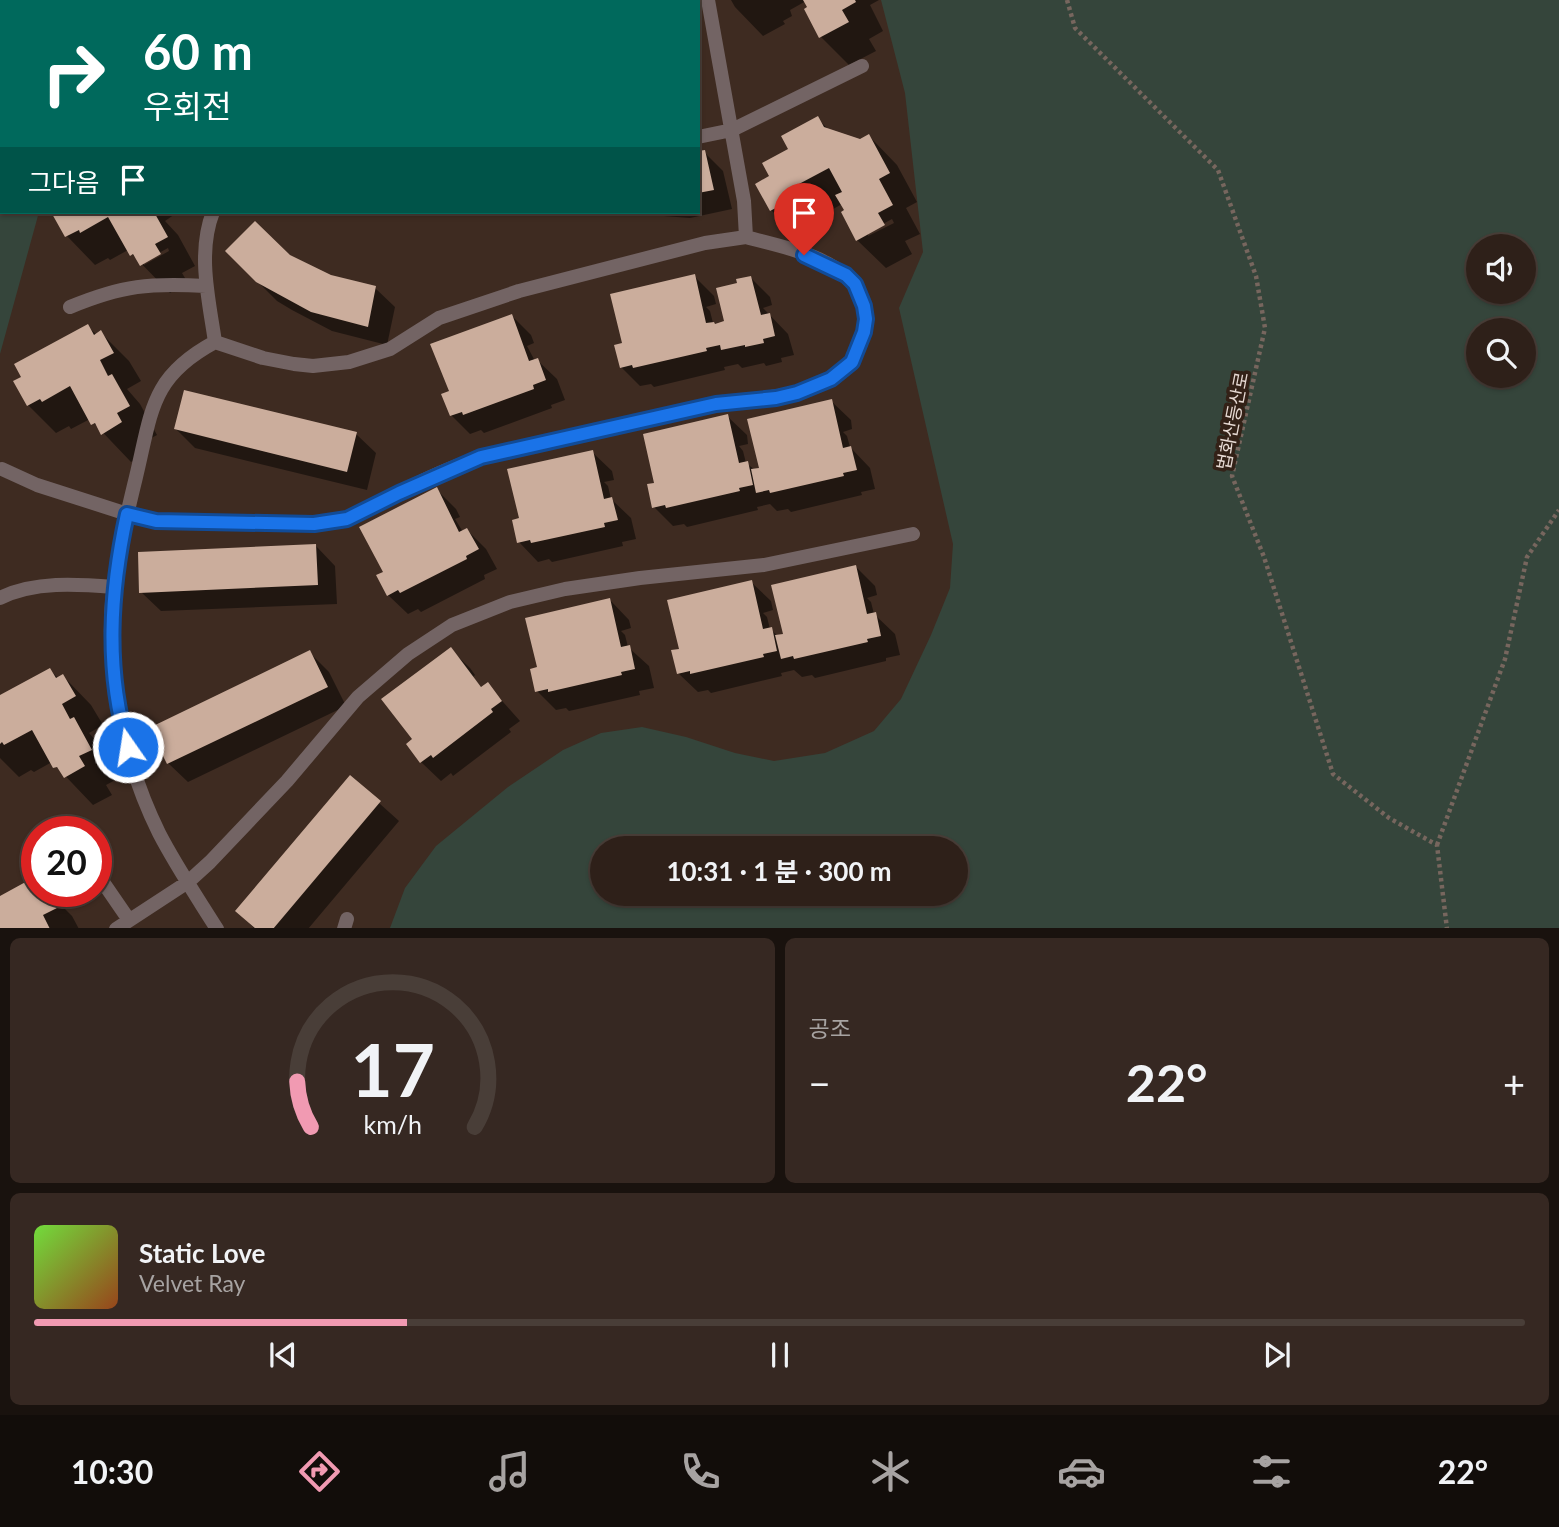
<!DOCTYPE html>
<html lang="ko">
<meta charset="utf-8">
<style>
body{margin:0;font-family:Lato,"Noto Sans KR",sans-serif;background:#362822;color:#f1f3f6;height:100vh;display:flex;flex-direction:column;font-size:26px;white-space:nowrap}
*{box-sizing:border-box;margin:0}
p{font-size:23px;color:#a7a3a2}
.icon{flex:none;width:38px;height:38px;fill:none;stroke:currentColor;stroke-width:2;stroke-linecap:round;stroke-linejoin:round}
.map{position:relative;height:928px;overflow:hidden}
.drawer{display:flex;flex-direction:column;gap:10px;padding:10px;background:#19120e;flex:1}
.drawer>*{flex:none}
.hud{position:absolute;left:0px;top:0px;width:700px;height:214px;box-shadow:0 2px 5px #0004,0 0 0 2px #493e38;background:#00695c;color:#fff;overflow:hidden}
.tools{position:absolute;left:1466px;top:234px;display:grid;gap:14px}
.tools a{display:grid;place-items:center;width:70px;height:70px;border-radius:50%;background:#2e2019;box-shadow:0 2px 5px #0004,0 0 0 2px #493e38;font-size:35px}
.speed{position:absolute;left:21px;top:816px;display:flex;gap:14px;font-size:35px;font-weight:700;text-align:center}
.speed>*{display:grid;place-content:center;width:91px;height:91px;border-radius:50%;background:#2e2019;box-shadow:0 2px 5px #0004,0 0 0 2px #493e38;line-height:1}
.speed .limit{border:10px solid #d22;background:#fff;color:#111}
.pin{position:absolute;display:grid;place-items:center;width:60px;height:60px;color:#fff;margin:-72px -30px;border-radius:50% 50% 50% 0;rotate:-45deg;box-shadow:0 0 7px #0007}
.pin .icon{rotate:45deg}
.me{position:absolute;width:77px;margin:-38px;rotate:347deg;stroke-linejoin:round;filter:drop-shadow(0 0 5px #0008)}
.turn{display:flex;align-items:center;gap:24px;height:147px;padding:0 28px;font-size:32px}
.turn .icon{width:91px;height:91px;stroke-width:2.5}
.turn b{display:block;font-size:49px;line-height:60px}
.then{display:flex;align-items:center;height:66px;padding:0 28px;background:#0003;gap:14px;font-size:26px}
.big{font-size:52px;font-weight:700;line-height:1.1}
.drawer .tile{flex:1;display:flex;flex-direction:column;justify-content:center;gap:10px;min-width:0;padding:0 24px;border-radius:10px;background:#362822}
.drawer .dial{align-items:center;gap:0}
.dial svg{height:182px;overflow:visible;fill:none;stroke:#493e38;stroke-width:7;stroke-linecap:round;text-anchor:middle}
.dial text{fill:#f1f3f6;stroke:none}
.song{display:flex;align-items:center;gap:21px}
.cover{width:84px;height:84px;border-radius:10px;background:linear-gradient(135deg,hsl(100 70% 55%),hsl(20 70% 35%))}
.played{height:7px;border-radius:4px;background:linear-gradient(90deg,#f19ab2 25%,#493e38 25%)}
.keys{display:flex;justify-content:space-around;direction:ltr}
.heat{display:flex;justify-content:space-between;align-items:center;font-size:38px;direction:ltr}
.drawer .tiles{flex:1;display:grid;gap:10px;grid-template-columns:1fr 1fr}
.tile:last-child{grid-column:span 2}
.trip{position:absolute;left:590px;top:836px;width:378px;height:70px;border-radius:35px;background:#2e2019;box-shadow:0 2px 5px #0004,0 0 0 2px #493e38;font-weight:700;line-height:70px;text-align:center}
.dock{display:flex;height:112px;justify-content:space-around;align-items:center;background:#120d0a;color:#a7a3a2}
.dock .icon{width:49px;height:49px}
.dock .selected{color:#f19ab2}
.dock b{font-size:32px;color:#f1f3f6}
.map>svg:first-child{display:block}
</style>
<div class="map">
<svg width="1559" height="929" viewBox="0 0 1559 929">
<rect width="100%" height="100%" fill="#3e2b21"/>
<path fill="#35453b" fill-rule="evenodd" d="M 0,0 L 73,0 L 2,2 L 2,212 L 39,212 L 0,354 Z
M 881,0 L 1559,0 L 1559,928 L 390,928 L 405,888 L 436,846 L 508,787 L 563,750 L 601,733 L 642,727 L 686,737 L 735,753 L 774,761 L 825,753 L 874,731 L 901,699 L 931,635 L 950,588 L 953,544 L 899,308 L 923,252 L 905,93 ZM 1479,247 L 1524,247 L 1524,292 L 1479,292 ZM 1479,331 L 1524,331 L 1524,376 L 1479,376 ZM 602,849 L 956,849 L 956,894 L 602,894 Z"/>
<path fill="#0007" fill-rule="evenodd" d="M 120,0 L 148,0 L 145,2 Z
M 175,0 L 230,0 L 231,2 L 176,2 Z
M 450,0 L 471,0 L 470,2 Z
M 492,0 L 536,0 L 539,2 L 491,2 Z
M 731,0 L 879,0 L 870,5 L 883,31 L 869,39 L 876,51 L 849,65 L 821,37 L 806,1 L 790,10 L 792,16 L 783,21 L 785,24 L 763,36 L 735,7 Z
M 818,119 L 830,131 L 861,141 L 869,136 L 897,165 L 917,202 L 906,208 L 920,234 L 905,241 L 912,254 L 886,268 L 857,240 L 842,204 L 826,213 L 829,219 L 820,224 L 822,227 L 800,239 L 771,210 L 758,185 L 772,177 L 790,150 ZM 892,219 L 894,223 L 868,236 L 868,232 Z
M 704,152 L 723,171 L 732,209 L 690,218 L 611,212 L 698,212 L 698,153 Z
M 56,212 L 178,212 L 165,221 L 178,235 L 195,266 L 182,273 L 188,283 L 170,293 L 128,250 L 110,260 L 108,258 L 95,265 L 67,236 L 53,213 ZM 168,248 L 169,251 L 144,265 L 144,261 Z
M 227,251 L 289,256 L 331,277 L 375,288 L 395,307 L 387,345 L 332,331 L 292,310 L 277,301 Z
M 694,276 L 714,296 L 716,304 L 706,307 L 710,311 L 713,323 L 716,325 L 726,323 L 739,285 L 751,278 L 770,297 L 772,305 L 763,308 L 788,334 L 794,355 L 781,358 L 782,362 L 766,366 L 764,363 L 742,368 L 738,364 L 724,367 L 725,370 L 654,387 L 651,384 L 640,386 L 621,367 L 624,344 Z
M 512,316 L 531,335 L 534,343 L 527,346 L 535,361 L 537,360 L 557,379 L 565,400 L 551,405 L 552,408 L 484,433 L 481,430 L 470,434 L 451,415 L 451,392 Z
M 87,326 L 97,335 L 101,333 L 129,361 L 141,381 L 127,389 L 140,404 L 157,435 L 144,442 L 149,451 L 131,462 L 90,419 L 71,429 L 69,426 L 56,433 L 28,405 Z
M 831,401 L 851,420 L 852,429 L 843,432 L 847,436 L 850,447 L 870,468 L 875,489 L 861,492 L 862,495 L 791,512 L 788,509 L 777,511 L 770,504 L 757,507 L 758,510 L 687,527 L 684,524 L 673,526 L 654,507 L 656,484 L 727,416 L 747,435 L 748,444 L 739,446 L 743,451 L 746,463 L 755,470 L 761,469 Z
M 176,429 L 356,434 L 376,453 L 367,490 L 195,448 Z
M 592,452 L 612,471 L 614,480 L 604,482 L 608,486 L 611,499 L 631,518 L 636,539 L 622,542 L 623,546 L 552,562 L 549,559 L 538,562 L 519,542 L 521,519 Z
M 436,489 L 456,509 L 460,517 L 455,519 L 463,532 L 467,530 L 486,549 L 497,569 L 484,575 L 485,579 L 421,612 L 418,609 L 408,614 L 388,595 L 385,572 Z
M 316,546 L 335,566 L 337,604 L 161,611 L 141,592 Z
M 856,567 L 875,586 L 877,595 L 867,598 L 871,602 L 874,614 L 895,634 L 900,655 L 886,658 L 886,661 L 815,678 L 812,675 L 802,677 L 794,670 L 781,673 L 782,676 L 711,693 L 708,690 L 698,692 L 678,673 L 681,650 L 751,582 L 771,601 L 773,610 L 763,613 L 767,617 L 770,629 L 779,637 L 785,635 Z
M 610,600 L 629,620 L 631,628 L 621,631 L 625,635 L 628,647 L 649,666 L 654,688 L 639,691 L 640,695 L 569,711 L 566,708 L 556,710 L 537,691 L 539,668 Z
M 450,649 L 470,668 L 475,675 L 473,677 L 482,688 L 487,684 L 520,721 L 509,729 L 511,732 L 453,776 L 451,773 L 441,781 L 421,762 L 414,739 Z
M 309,652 L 329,672 L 346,706 L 188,782 L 168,763 Z
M 50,670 L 59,679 L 63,676 L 91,705 L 103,725 L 89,733 L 102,748 L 119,778 L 106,785 L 112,795 L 93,805 L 52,762 L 34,772 L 31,770 L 19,777 L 0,758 L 0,697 Z
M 350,777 L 399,821 L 308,929 L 255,929 L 237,911 Z
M 30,881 L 37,887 L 37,891 L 47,891 L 72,916 L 79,929 L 0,929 L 0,898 Z"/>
<path fill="#cbad9c" d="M 803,0 L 855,0 L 856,2 L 842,10 L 849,22 L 819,38 L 804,9 L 807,7 Z
M 818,116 L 824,127 L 860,139 L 869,134 L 890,173 L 879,179 L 893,205 L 878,213 L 885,225 L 856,241 L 841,212 L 844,210 L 835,195 L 842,192 L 829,168 L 799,184 L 802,190 L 793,195 L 795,198 L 770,211 L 755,184 L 769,176 L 762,163 L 788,149 L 781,136 Z
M 705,150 L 714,190 L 698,193 L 698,151 Z
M 51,212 L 154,212 L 168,237 L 155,244 L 161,254 L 140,266 L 133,254 L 130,256 L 108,217 L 80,233 L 79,230 L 65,237 Z
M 255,221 L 290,255 L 331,275 L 376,286 L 368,327 L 311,312 L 256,282 L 225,251 Z
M 695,274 L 706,323 L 714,322 L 715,324 L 724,321 L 716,288 L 737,283 L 736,279 L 751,276 L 761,315 L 770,313 L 775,336 L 763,339 L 764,343 L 745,347 L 745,345 L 721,350 L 720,345 L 706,348 L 707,351 L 633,368 L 632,365 L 620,368 L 614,345 L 622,343 L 610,294 Z
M 512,314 L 529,361 L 538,358 L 546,380 L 533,385 L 534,389 L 463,415 L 462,412 L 450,416 L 441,394 L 449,391 L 430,344 Z
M 88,324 L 94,335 L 101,330 L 114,353 L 100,360 L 108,376 L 112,374 L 130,406 L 117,413 L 122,422 L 101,435 L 95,423 L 91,425 L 70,386 L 42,402 L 40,399 L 27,406 L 13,381 L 21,377 L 14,364 Z
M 184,390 L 357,432 L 347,472 L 174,429 Z
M 832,399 L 843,448 L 851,446 L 857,470 L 843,473 L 844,476 L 770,493 L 769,490 L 756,493 L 751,469 L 759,468 L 747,419 Z
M 728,414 L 739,463 L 748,461 L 753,485 L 739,488 L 740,491 L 666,508 L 665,505 L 652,508 L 647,484 L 654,483 L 643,434 Z
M 593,450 L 604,499 L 612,497 L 618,520 L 604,523 L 605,527 L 531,543 L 530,540 L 517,543 L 512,520 L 519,518 L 507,469 Z
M 437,487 L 459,532 L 467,528 L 479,549 L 466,556 L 467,559 L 400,593 L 398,590 L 387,596 L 376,575 L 383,572 L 359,527 Z
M 316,544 L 318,585 L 139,593 L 138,552 Z
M 856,565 L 867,614 L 876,612 L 881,636 L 867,639 L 868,642 L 794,659 L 793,656 L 781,659 L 775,635 L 783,634 L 771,585 Z
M 752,580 L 763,629 L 772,627 L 777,651 L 763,654 L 764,657 L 690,674 L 690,671 L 677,674 L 671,650 L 679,649 L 667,600 Z
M 610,598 L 621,647 L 630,645 L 635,669 L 621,672 L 622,675 L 548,692 L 548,689 L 535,692 L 530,669 L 537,667 L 525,618 Z
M 451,647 L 481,687 L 488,682 L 502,701 L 491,709 L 493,712 L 433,758 L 431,755 L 420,763 L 406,744 L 412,739 L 381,699 Z
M 310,650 L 328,687 L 167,764 L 149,728 Z
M 50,668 L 56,678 L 63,674 L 76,696 L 62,704 L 70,719 L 74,717 L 92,750 L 79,756 L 85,766 L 64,778 L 57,767 L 53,768 L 32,730 L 4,745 L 2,742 L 0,744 L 0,695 Z
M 350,775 L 381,801 L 273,929 L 256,929 L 235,911 Z
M 31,879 L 37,891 L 47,891 L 57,908 L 43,915 L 50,929 L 0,929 L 0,896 Z"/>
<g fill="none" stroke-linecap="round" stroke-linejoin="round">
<path stroke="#77665e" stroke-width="4.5" stroke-dasharray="3.5 3.5" stroke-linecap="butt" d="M 1067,0 L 1075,28 L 1218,170 L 1256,276 L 1265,328 L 1232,476 L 1264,557 L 1333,774 L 1389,818 L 1437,845 L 1447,929
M 1437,845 L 1505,659 L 1527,557 L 1559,510"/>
<path stroke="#736464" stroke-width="14" d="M 286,0 L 286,2
M 587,0 L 592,2
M 698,137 L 732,130 L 862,66
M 213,212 C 197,253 209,300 215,342 L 263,358 L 294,364 L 313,366 L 349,362 L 390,349 L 439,318 L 519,291 L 705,243 L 746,237
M 70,307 C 123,285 150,283 206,286
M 215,342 C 150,377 152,411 136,477 C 126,518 116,560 112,602 C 106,679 125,764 159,833 C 176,866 197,897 217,929
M 2,469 L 37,485 L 143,519 L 156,521 L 314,524 C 324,523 335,523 345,520 C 362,515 377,504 393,496 C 419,482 452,466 480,458 C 512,448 546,442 579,435 C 624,425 668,413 713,404 C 756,396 791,402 831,378 C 854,365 869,337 865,311 C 857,259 788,249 746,237 L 744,201 L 708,0
M 0,598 C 34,581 77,584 114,587
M 96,872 L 129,920
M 116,929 L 188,882 L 210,862 L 287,781 L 358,697 L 408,654 L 452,625 L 510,602 L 565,589 L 640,578 L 764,565 L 913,534
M 344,929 L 347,919"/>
</g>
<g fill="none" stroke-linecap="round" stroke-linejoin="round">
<defs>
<path id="route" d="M 128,747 C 105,670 110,592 127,514 L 156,521 L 314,524 L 347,519 L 399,493 L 481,457 L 716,404 L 776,398 L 797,393 L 831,379 L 852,362 L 864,332 L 866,319 L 864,306 L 855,284 L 846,275 L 804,255"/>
</defs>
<use href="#route" stroke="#114b97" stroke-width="18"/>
<use href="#route" stroke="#1a73e8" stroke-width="12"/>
</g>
<g text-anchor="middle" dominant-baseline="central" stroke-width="7" stroke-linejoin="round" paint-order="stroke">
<g font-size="18" fill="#e7dad4" stroke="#332117">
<text transform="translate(1232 421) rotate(-79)">법화산등산로</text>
</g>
</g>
</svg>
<div class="tools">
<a><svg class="icon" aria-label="sound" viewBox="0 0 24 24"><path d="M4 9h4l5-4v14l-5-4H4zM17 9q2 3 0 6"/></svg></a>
<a><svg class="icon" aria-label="search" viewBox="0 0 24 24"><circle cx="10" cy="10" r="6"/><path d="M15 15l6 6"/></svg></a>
</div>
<div class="speed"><div class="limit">20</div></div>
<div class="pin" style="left:804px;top:255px;background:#d93025"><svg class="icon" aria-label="arrive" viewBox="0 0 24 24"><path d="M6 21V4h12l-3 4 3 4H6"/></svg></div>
<svg class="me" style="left:128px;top:747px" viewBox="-20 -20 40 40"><circle r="17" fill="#1a73e8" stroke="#fff" stroke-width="3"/><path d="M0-11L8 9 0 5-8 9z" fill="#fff"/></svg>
<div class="trip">10:31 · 1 분 · 300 m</div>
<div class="hud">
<div class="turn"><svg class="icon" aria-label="right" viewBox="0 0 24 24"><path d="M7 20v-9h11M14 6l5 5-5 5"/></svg><div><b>60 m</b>우회전</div></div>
<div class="then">그다음<svg class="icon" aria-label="arrive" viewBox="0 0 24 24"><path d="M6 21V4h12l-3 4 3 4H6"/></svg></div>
</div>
</div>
<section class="drawer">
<div class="tiles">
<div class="tile dial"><svg viewBox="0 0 100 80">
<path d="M14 69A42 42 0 1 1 86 69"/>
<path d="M14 69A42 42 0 0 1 8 49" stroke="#f19ab2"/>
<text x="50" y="56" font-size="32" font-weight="700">17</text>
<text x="50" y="72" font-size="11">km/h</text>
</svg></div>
<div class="tile"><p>공조</p>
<div class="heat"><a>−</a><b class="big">22°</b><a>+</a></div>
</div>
<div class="tile">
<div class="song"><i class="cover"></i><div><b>Static Love</b><p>Velvet Ray</p></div></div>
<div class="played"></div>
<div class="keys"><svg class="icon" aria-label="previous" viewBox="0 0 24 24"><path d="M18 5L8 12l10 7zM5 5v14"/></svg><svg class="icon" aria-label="pause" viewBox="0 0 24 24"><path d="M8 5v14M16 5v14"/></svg><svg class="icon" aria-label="next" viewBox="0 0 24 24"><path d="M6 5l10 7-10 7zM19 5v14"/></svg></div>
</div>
</div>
</section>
<nav class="dock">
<b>10:30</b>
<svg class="icon selected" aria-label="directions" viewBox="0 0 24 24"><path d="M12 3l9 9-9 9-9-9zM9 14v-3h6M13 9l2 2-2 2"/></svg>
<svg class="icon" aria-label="music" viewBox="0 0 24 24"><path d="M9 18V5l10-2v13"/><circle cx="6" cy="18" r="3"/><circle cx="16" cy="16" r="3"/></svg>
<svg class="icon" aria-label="phone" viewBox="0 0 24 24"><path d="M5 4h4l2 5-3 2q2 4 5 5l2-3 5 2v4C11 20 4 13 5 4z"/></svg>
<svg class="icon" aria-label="climate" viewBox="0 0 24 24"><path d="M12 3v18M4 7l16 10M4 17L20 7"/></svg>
<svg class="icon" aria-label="car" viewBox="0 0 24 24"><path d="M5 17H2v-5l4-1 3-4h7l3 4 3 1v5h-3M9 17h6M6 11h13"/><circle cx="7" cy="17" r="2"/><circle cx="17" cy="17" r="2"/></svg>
<svg class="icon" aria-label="filters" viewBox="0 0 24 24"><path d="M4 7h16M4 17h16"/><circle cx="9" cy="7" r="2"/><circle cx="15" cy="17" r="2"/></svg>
<b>22°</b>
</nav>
